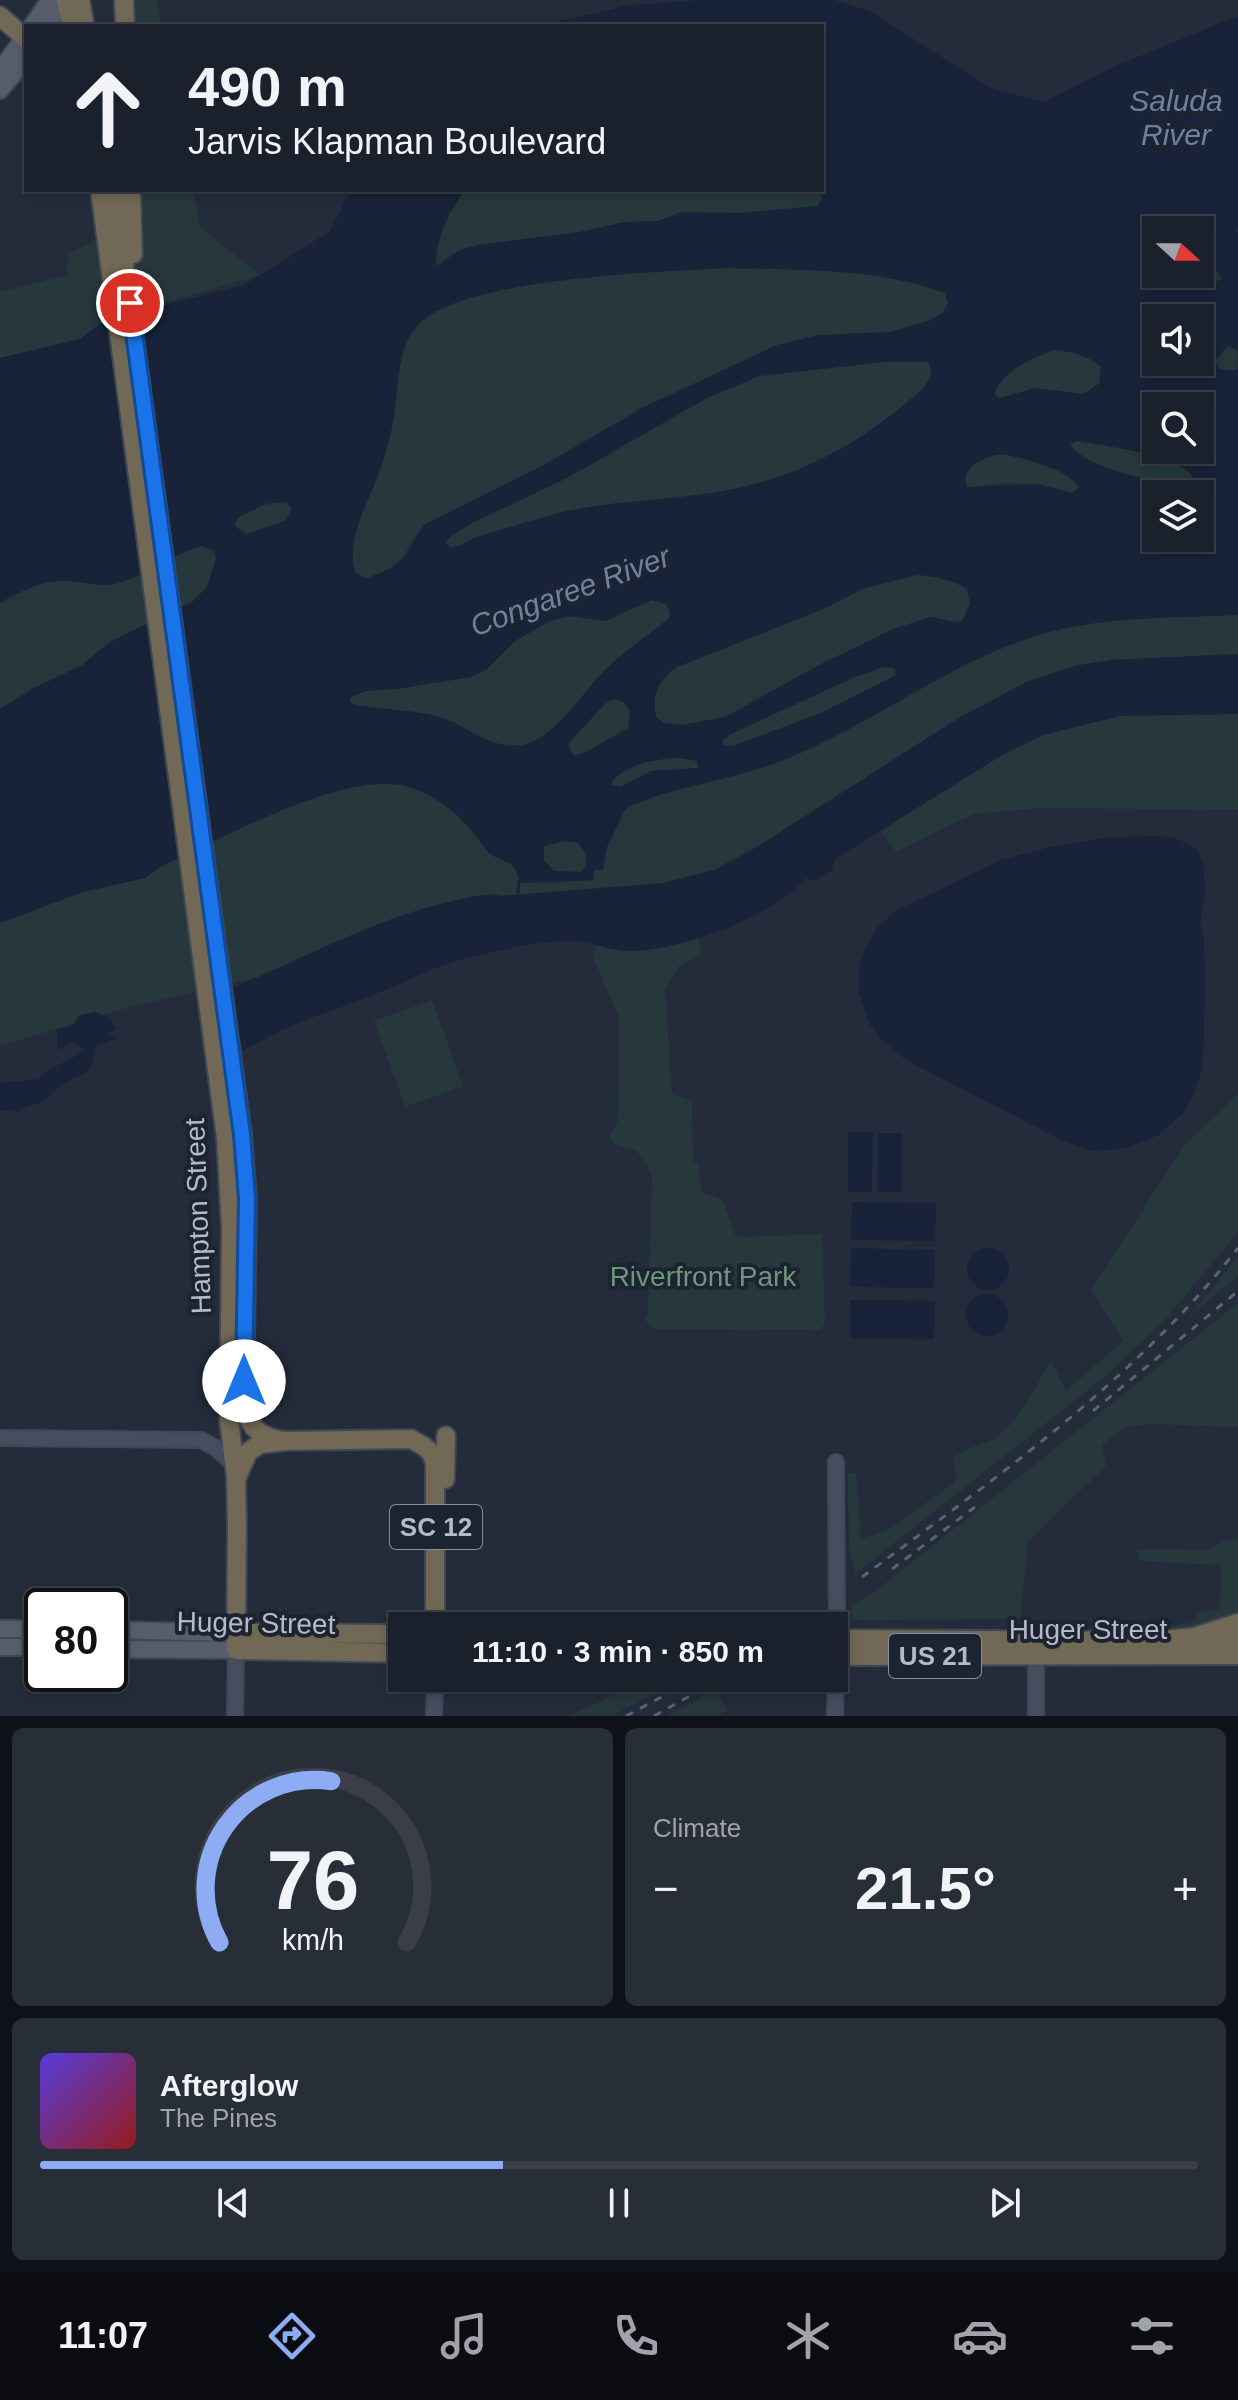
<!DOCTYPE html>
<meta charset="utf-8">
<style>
body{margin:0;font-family:Helvetica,sans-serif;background:#282e38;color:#f1f3f6;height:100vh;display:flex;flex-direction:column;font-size:30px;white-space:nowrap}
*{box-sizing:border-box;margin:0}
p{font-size:26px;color:#a0a3a9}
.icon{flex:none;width:44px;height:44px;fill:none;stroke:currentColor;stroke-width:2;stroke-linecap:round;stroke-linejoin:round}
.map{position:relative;height:1716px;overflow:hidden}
.side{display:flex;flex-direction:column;gap:12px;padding:12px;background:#0f1218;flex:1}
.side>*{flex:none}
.banner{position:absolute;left:24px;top:24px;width:800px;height:168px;border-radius:0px;box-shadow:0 4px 12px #0003,0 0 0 2px #393e48;background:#1b212c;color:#f1f3f6;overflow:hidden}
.needle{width:52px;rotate:111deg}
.controls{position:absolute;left:1142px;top:216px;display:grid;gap:16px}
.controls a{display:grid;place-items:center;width:72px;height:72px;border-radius:0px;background:#1b212c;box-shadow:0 4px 12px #0003,0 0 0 2px #393e48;font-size:40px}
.speed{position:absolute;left:24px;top:1588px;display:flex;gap:16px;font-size:40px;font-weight:700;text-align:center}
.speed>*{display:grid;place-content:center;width:104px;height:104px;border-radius:50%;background:#1b212c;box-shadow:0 4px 12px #0003,0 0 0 2px #393e48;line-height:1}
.speed .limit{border:4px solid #111;border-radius:12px;background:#fff;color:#111}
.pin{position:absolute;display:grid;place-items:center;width:68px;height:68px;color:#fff;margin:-34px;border:4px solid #fff;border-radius:50%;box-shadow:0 2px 8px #0007}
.me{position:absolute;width:88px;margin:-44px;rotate:0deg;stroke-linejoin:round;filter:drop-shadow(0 0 6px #0008)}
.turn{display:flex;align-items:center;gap:28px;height:168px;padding:0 32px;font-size:36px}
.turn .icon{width:104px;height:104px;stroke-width:2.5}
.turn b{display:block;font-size:56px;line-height:68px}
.big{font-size:60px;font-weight:600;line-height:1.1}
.side .card{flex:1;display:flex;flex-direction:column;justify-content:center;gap:12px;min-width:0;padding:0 28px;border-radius:12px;background:#282e38}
.side .dial{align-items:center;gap:0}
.dial svg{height:208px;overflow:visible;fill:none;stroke:#393e48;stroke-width:7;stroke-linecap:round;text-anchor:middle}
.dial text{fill:#f1f3f6;stroke:none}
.song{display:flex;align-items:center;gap:24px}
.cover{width:96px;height:96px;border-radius:12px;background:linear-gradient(135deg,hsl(250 70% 55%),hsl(0 70% 35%))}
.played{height:8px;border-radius:4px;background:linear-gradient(90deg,#8dacf3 40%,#393e48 40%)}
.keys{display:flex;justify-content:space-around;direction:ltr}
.heat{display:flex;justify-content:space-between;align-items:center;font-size:44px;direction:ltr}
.side .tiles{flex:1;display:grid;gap:12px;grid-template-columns:1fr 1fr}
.card:last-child{grid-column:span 2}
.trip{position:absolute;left:388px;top:1612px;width:460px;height:80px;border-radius:0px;background:#1b212c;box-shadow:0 4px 12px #0003,0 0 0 2px #393e48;font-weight:600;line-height:80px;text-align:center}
.tabs{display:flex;height:128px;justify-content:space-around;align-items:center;background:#0b0d12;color:#a0a3a9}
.tabs .icon{width:56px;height:56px}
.tabs .current{color:#8dacf3}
.tabs b{font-size:36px;color:#f1f3f6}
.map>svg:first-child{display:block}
</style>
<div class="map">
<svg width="1238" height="1716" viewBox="0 0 1238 1716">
<rect width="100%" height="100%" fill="#242c3b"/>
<path fill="#26383c" d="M 130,0 L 157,0 L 162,26 L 131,26 Z
M 141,190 L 193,190 L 200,227 L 260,275 L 105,320 L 80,339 L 0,358 L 0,292 L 67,275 L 68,254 L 97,240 L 143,226 Z
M 466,190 L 819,190 L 822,198 L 817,207 L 738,213 L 682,212 L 658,221 L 625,222 L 436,266 C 437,239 448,211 466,190 Z
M 1209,259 L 1222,279 L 1203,287 L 1187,279 L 1187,274 L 1200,274 L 1200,262 Z
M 726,268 C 798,270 875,268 945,293 L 948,303 L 943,313 L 929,321 L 890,332 L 841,334 L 777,345 L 644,407 L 542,466 L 487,493 L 413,538 L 403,558 L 389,569 L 366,579 L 355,572 C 344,535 374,493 384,457 C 387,444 392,430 394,416 C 399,386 396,347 419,324 C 462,278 660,272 726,268 Z
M 1229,346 L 1238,351 L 1237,370 L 1221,370 L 1214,362 Z
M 1054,350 C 1070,351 1090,356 1101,367 L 1099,384 L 1083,394 L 1035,388 L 1000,398 L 995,395 C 996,374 1036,356 1054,350 Z
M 883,362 L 928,362 C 939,378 918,393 905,404 C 842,456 779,485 697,495 C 652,501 603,502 559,513 C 532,520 504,529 477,537 C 467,540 460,548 450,547 L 446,542 L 450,537 L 474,522 L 567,478 L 705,399 L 759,376 Z
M 1077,441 C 1104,446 1177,454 1193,477 L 1188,483 C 1160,486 1083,467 1069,444 Z
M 1003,454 C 1022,458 1072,470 1079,488 L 1072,493 L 1037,484 L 1006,483 L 967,487 C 959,465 986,456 1003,454 Z
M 280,502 L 291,505 C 291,525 263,530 246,534 L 238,531 L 235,526 L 237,519 L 257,507 Z
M 201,545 L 208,546 L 215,551 L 216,558 L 207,587 L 192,602 L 110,642 L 82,665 L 66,675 L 34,688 L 0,709 L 0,603 C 22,590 44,579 71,581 C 86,582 99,587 115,584 C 146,576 172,555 201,545 Z
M 917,575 C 935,576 951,579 967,589 L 970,604 L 962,621 L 955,622 L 931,617 L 893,629 L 817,666 L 725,717 L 682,725 L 663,722 L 656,717 C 651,695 659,679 677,667 L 828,607 L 862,589 Z
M 652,600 L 666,604 L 670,612 L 669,618 C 648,636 622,652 603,672 C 582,694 553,740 522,745 C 491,750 469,727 442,718 C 414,709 381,710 352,704 L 349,698 L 365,691 L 396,689 L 471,677 L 486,670 L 515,641 L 552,620 L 570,616 L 605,621 Z
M 1238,615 L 1238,654 L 1111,660 L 1074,666 L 1026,682 L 954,721 L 757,847 L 714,870 L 663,883 L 502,896 L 490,894 L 320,950 L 262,976 L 118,1010 L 0,1046 L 0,923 L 83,892 L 145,878 L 162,866 C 220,840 347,768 409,787 C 428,793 451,808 466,822 C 475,832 481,848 493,855 C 498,859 505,858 509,862 C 518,869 520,877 532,881 C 549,886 575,881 593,880 L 594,870 L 603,869 L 607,847 L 625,810 L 630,806 C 679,785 732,780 781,761 C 874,725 954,657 1050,632 C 1110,616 1176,618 1238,615 Z
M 891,666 L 897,671 L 892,679 L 816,715 L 733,746 L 723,746 L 722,740 C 749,720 859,670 891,666 Z
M 615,699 L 624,702 L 630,711 L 628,728 L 586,752 L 574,756 L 568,745 L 572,739 L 606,703 Z
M 1238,714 L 1238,810 L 1042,808 L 974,814 L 896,852 L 882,832 L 909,811 L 1004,754 L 1043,735 L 1120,716 Z
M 679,758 L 698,761 L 698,768 L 651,771 L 621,787 L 612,786 L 612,781 C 630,763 655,759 679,758 Z
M 564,841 L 578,843 L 586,854 L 586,865 L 582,872 L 554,871 L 544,860 L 544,846 Z
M 698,939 L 702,954 L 679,966 L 665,989 L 672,1094 L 692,1101 L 693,1163 L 699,1163 L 700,1186 L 704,1193 L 723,1200 L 735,1235 L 741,1237 L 822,1234 L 825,1322 L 821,1330 L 657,1329 L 650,1327 L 645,1319 L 648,1314 L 652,1175 L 637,1151 L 615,1144 L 609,1136 L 618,1121 L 619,1017 L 593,957 L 597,945 C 629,958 665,947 698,939 Z
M 432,1000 L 463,1086 L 405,1107 L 374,1021 Z
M 1238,1094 L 1238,1231 L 1235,1236 L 1166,1319 L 1108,1374 L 855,1574 L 849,1547 L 848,1473 L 856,1473 L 861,1539 L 888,1530 L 954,1483 L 956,1476 L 953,1459 C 965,1446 985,1446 999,1435 C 1022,1416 1035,1387 1051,1361 L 1066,1391 L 1123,1341 L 1091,1290 L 1183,1147 Z
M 1238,1257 L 1238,1276 L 1190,1315 Z
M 1238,1303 L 1238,1427 L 1152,1424 L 1125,1427 L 1102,1445 L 1106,1466 L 1028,1541 L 1020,1619 L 852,1620 L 851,1605 L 872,1594 Z
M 1238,1539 L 1238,1617 L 1229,1622 L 1163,1635 L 1165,1626 L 1191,1623 L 1199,1612 L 1220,1609 L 1221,1565 L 1140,1561 L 1137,1549 L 1207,1550 L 1225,1541 Z
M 621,1678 L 685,1678 L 612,1716 L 569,1716 L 622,1691 Z
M 715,1690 L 728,1710 L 716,1716 L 667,1716 Z"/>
<path fill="#182339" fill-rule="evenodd" d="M 699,0 L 834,0 L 870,11 L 990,88 L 1044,102 L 1113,67 L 1238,16 L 1238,228 L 1236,232 L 1238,233 L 1238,351 L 1228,346 L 1214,361 L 1221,370 L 1237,370 L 1238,368 L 1238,615 C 1176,618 1110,616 1050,632 C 954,657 874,725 781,761 C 732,780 679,785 630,806 L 625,810 L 607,847 L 603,870 L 594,870 L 593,880 L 519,883 C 516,860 508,865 492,855 C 487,852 484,846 480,841 C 463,818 437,795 409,787 C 347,768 221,839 162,866 L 145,878 L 83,892 L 0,923 L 0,709 L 34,688 L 82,665 L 110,642 L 192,602 L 207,587 L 216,558 L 214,551 L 201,546 C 171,555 145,576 115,584 C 99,587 86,582 71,581 C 44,579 22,590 0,603 L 0,358 L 80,339 L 105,320 L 244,285 L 329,232 L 351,190 L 466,190 C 448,210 435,240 436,266 L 458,251 L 476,245 L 579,232 L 625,222 L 658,221 L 682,212 L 738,213 L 817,206 L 822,198 L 819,190 L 822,190 L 822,26 L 540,26 L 625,6 ZM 1156,230 L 1200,230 L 1200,262 L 1209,259 L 1222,279 L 1203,287 L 1187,279 L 1187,274 L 1156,274 ZM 726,268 C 798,270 876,267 945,293 L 948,303 L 943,313 L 928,321 L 890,332 L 818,335 L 777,345 L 644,407 L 542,466 L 425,524 C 416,535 411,549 402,559 C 393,569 378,573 366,579 L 355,572 C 344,535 375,493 384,457 C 388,444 392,430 394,416 C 399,386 396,347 419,324 C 462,278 660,272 726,268 ZM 1156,318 L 1200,318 L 1200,362 L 1156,362 ZM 1054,350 C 1070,351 1090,356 1101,367 L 1099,384 L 1083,394 L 1035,388 L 1000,398 L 995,395 C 996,374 1036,356 1054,350 ZM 883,362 L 928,362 C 939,378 917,394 905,404 C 842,456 779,485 697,495 C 652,501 603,502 559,513 C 532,520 504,529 477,537 C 467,540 460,548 450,547 L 446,542 L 450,537 L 474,522 L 567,478 L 705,399 L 759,376 ZM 1156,406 L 1200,406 L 1200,450 L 1156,450 ZM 1077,441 C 1104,446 1178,454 1193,477 L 1188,483 C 1160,486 1083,467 1070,444 ZM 1003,454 C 1022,458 1072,470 1079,488 L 1072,493 L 1037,484 L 967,487 C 959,465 986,456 1003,454 ZM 1156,494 L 1200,494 L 1200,538 L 1156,538 ZM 287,502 L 292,509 L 285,521 L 246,534 L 235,526 L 237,518 L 268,503 ZM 917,575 C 935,576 951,579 967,589 L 970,604 L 962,621 L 955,622 L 931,617 L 893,629 L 817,666 L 725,717 L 682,725 L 663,723 L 656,717 C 651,695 659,679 677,667 L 828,607 L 862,589 ZM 652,600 L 666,604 L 670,612 L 669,618 C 648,636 622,653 603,672 C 582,694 553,740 522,745 C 491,750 469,727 443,718 C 414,709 381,710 352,704 L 349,698 L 365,691 L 396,689 L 471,677 L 486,670 L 515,641 L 552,620 L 570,616 L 605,621 ZM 884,667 L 895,668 L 896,675 L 816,715 L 733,746 L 723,745 L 722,741 L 731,734 L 855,677 ZM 614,699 L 624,702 L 630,711 L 628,728 L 586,752 L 574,756 L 568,745 L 572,739 L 606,703 ZM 679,758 L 697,761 L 698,768 L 651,771 L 621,787 L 612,785 L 612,781 C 630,763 655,759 679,758 ZM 564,841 L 578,843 L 586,854 L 586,865 L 582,872 L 554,871 L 544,860 L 544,846 Z
M 1238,654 L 1238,714 L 1120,716 L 1043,735 L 1004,754 L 835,859 L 832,870 L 814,881 L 805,878 C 777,916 682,949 635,951 C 612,952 593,941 570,941 C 535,941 490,952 456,961 C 428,969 404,983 378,993 C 351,1004 324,1013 298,1023 C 277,1031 258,1043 238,1053 L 229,989 C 302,960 371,920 448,902 C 466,898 483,893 502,896 L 663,883 L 714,870 L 757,847 L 954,721 L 1026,682 L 1074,666 L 1111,660 Z
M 1160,836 L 1177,839 L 1197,849 L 1204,869 L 1205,891 L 1200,923 L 1204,937 L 1205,988 L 1203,1066 L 1193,1097 L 1184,1112 L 1159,1135 L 1127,1148 L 1109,1150 L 1093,1151 L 1063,1141 L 906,1060 L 880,1038 L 868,1022 L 859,992 L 859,966 L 865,948 L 878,927 L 897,910 L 1001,860 L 1050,847 L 1105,838 Z
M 95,1012 L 109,1018 L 116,1028 L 116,1031 L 108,1032 L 107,1035 L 116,1036 L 114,1039 L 95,1045 C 92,1082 80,1069 56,1089 C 53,1091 51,1096 48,1098 C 39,1106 28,1104 19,1112 L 0,1110 L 0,1083 L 40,1079 L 47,1071 L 78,1055 L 85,1049 L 71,1041 L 59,1050 L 57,1047 L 57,1029 L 73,1026 L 79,1015 Z
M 848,1132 L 873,1132 L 872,1192 L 848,1192 Z
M 878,1133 L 902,1133 L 902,1192 L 877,1192 Z
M 852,1202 L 936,1203 L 935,1241 L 851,1240 Z
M 851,1248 L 935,1250 L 934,1288 L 850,1287 Z
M967 1269a21 21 0 1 1 42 0a21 21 0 1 1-42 0Z
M966 1315a21 21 0 1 1 42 0a21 21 0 1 1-42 0Z
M 850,1300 L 935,1301 L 934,1339 L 850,1338 Z"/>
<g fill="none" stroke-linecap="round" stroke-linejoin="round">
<path stroke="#182339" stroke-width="3" d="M 518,893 L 519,881"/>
<defs>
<path id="secondary" d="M 0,1438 L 201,1440 L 216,1448 L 235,1465
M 235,1716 L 236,1650
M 434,1716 L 435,1678
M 835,1716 L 837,1628 L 836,1462
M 1036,1716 L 1036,1648"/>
<path id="primary" d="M 32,26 L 50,0
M 48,26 L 64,0
M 0,71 L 26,35
M 0,90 L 26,60
M 0,1629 L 42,1629
M 110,1630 L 236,1633
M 0,1647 L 42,1647
M 110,1649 L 236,1650"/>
<path id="highway" d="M 66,0 L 72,26
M 80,0 L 85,26
M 124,0 L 125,26
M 0,16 L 26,39
M 100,190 L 226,1138 L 231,1228 L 229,1420 L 236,1478 L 237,1523 L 236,1650 L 402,1653
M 114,190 L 242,1135 L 247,1199 L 244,1407 C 250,1430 263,1438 285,1441
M 131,190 L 133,254
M 237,1477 L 248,1452 L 260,1444 L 285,1441 L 411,1439 C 424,1446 433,1450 435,1465 L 435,1626
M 445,1479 L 446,1436
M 236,1633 L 402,1634
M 834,1639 L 1154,1641 L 1194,1637 L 1238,1623
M 1200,1646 L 1238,1638
M 834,1656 L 1238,1655"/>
</defs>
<use href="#secondary" stroke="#414855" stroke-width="18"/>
<use href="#primary" stroke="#414855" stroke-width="20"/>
<use href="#highway" stroke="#404754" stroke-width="22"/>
<use href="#secondary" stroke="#464d5e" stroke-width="14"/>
<use href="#primary" stroke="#565d6c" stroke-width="16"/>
<use href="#highway" stroke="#716955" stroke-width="18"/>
<path stroke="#5a6273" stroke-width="3" stroke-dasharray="8 8" stroke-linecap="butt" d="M 1093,1411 L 1238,1291
M 892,1569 L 975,1507
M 862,1577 C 995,1479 1136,1379 1238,1248
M 626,1716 L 697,1678
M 654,1716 L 713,1683"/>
</g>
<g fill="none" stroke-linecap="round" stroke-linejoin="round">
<defs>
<path id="route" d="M 130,303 L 242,1135 L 247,1199 L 244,1381"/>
</defs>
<use href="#route" stroke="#114b97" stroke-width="20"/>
<use href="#route" stroke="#1a73e8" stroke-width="14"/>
</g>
<g text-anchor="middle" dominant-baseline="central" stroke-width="8" stroke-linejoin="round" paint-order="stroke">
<g fill="#1d2431" stroke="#878d9a" stroke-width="2">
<rect x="390" y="1505" width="92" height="44" rx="6"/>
<rect x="889" y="1634" width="92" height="44" rx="6"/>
</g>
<g font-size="26" font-weight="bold" fill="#b4bac7">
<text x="436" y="1527">SC 12</text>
<text x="935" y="1656">US 21</text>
</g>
<g font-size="28" fill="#b4bac7" stroke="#1d2431">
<text transform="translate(198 1216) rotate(-92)">Hampton Street</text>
<text transform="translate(256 1623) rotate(1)">Huger Street</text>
<text x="1088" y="1629">Huger Street</text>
</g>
<g font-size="28" fill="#6c9779" stroke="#1d2431">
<text x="703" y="1276">Riverfront Park</text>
</g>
<g font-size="30" font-style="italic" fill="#6e81a4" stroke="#1d2431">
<text x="1176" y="100">Saluda<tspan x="1176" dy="34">River</tspan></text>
<text transform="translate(570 591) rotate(-20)">Congaree River</text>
</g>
</g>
</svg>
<div class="controls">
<a><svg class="needle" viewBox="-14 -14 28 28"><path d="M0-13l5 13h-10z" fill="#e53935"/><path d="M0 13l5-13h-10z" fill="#a0a3a9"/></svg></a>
<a><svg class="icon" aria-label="sound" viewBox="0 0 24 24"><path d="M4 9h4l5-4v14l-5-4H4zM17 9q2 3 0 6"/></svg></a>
<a><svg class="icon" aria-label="search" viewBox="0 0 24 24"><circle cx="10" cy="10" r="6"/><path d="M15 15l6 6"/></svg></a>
<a><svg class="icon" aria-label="layers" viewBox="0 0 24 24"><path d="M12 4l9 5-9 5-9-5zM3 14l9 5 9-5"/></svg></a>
</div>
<div class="speed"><div class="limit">80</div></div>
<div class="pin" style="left:130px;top:303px;background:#d93025"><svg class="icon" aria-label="arrive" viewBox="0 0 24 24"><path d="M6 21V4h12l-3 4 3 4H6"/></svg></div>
<svg class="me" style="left:244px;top:1381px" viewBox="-20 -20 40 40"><circle r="19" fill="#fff"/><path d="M0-13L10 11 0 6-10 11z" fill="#1a73e8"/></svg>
<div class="trip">11:10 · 3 min · 850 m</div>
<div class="banner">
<div class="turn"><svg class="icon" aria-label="ahead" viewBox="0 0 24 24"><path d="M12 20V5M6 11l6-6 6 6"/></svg><div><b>490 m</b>Jarvis Klapman Boulevard</div></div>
</div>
</div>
<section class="side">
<div class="tiles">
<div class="card dial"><svg viewBox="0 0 100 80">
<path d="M14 69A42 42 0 1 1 86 69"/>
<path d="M14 69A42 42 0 0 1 57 7" stroke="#8dacf3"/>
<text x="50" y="56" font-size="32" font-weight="700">76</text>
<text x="50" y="72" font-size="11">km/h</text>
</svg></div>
<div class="card"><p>Climate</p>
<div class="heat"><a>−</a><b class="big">21.5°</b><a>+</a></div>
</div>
<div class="card">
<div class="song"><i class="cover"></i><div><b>Afterglow</b><p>The Pines</p></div></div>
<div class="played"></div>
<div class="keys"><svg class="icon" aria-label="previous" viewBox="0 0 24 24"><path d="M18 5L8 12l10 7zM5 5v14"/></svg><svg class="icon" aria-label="pause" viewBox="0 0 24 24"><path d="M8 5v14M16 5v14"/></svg><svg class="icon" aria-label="next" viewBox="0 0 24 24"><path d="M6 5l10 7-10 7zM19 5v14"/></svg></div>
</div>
</div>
</section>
<nav class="tabs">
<b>11:07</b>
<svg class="icon current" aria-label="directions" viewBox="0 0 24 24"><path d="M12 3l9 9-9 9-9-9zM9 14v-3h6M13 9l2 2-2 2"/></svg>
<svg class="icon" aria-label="music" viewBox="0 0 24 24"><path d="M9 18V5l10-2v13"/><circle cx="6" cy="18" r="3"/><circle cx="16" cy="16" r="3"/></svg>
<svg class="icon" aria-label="phone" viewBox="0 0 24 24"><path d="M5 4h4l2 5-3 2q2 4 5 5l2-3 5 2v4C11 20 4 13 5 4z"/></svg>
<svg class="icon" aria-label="climate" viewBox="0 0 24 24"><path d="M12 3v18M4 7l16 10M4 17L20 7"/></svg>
<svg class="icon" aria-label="car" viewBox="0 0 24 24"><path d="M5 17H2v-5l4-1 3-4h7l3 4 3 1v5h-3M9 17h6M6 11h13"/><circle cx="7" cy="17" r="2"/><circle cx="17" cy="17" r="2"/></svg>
<svg class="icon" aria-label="filters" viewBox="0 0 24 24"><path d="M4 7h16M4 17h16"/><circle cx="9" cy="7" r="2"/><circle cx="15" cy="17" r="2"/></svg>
</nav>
